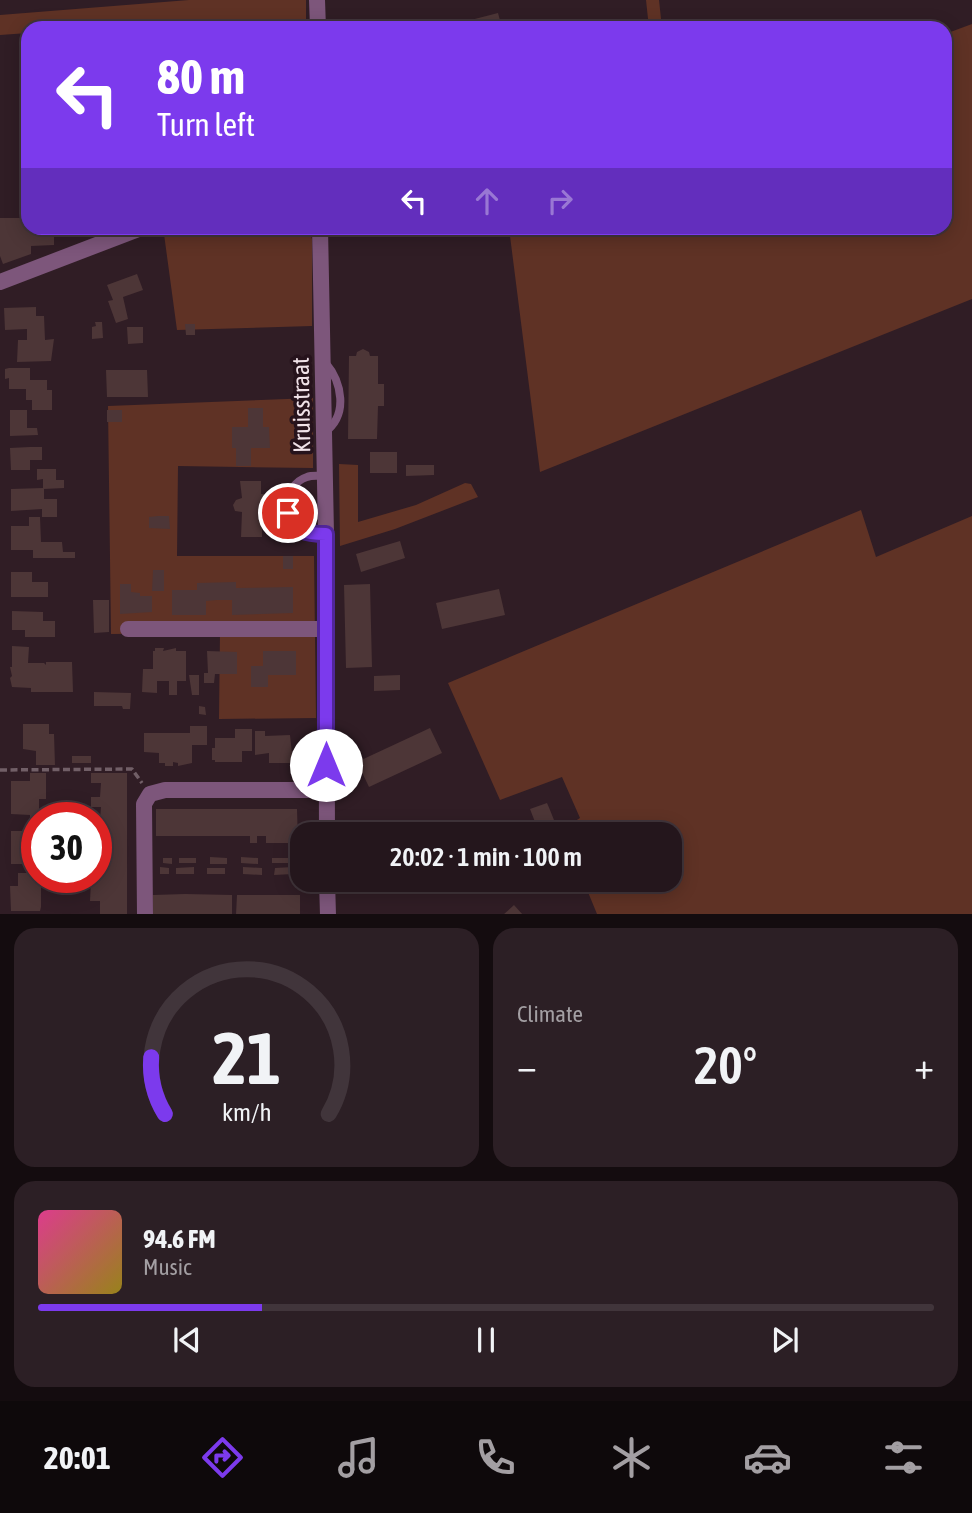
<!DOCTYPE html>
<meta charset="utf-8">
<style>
body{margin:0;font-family:"Asap Condensed",sans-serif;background:#2c1f25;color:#f1f3f6;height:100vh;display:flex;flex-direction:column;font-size:26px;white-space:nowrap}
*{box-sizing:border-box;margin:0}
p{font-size:23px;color:#a39fa3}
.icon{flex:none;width:38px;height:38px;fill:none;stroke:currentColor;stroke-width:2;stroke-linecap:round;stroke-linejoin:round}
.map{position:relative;height:914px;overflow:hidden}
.details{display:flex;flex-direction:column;gap:14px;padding:14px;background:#140c0f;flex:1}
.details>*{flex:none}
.guide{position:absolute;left:21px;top:21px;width:931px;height:214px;border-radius:21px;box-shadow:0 4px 18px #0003,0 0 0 2px #41353b;background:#7c3aed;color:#fff;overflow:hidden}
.speed{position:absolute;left:21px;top:802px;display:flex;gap:14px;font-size:35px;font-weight:700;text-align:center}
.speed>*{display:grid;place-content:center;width:91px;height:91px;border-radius:50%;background:#24161c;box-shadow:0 4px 18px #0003,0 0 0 2px #41353b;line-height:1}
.speed .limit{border:10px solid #d22;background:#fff;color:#111}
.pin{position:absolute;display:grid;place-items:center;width:60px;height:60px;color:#fff;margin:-30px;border:4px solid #fff;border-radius:50%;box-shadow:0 2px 7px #0007}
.me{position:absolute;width:77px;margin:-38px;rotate:0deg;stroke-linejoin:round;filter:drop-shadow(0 0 5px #0008)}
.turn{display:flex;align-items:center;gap:24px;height:147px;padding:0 21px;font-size:32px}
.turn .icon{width:91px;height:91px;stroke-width:2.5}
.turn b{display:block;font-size:49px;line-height:60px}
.lanes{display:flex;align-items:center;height:66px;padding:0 21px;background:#0003;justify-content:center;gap:35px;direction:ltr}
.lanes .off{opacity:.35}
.big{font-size:52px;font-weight:600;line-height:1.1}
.details .tile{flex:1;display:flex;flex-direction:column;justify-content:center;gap:10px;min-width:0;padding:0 24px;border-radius:21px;background:#2c1f25}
.details .dial{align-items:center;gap:0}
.dial svg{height:182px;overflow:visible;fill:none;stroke:#41353b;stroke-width:7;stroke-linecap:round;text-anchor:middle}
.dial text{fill:#f1f3f6;stroke:none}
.song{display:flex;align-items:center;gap:21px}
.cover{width:84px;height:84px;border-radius:10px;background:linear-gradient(135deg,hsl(330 70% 55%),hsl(50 70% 35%))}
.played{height:7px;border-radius:4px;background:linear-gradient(90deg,#7c3aed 25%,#41353b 25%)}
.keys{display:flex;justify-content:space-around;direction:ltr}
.heat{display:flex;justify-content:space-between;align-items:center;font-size:38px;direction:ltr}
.details .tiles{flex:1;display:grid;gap:14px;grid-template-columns:1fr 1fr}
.tile:last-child{grid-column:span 2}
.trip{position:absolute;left:290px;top:822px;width:392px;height:70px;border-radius:21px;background:#24161c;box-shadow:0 4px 18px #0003,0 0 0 2px #41353b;font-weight:600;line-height:70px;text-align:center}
.tabs{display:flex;height:112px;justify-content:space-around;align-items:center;background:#0e090b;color:#a39fa3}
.tabs .icon{width:49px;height:49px}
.tabs .current{color:#7c3aed}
.tabs b{font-size:32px;color:#f1f3f6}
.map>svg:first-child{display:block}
</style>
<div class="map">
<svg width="972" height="915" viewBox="0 0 972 915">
<rect width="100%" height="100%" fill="#301d25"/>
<path fill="#5f3225" d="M 189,0 L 306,0 L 306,28 L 141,28 L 140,24 L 90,28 L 28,28 L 28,33 L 0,35 L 0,15 Z
M 646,0 L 659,0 L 662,28 L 649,28 Z
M 972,24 L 972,299 L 540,472 L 509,228 L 945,228 L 945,34 Z
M 183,228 L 308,228 L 312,239 L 312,326 L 177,330 L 164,234 Z
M 313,398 L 313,468 L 178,466 L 177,556 L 314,556 L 316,718 L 219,719 L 220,633 L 111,634 L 108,406 Z
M 339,464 L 358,465 L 358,522 L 416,505 L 465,483 L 471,484 L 478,497 L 395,529 L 340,546 Z
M 861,510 L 876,557 L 972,516 L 972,914 L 597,914 L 583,880 L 670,880 L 670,835 L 573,835 L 569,825 L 580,818 L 562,777 L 500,800 L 448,683 Z"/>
<path fill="#4d3637" d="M 498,13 L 502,28 L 468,28 L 467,21 Z
M 0,218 L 28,218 L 28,228 L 54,228 L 54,245 L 31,246 L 31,254 L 3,264 L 0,256 Z
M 346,228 L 368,228 L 368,230 L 346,231 Z
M 137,274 L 143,290 L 123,297 L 128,319 L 116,323 L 108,301 L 113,300 L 107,285 Z
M 36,307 L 36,316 L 44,316 L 45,340 L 54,339 L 51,361 L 17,362 L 18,340 L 27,340 L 27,329 L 5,330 L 4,308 Z
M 95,322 L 102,322 L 103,338 L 92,339 L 92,327 L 96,326 Z
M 185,324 L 195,324 L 195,335 L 186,335 Z
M 127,327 L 143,327 L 143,343 L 128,344 Z
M 363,349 L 369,352 L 370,356 L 378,356 L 378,384 L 384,384 L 384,406 L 378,406 L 377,439 L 348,439 L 349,356 L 356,356 L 357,352 Z
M 9,368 L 30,368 L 30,380 L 47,380 L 47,390 L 52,390 L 52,410 L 32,410 L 32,400 L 26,400 L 26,389 L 9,389 L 9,378 L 5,379 L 5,369 Z
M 106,370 L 147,370 L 148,397 L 107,397 Z
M 248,408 L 263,408 L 263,427 L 269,427 L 270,448 L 251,448 L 251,466 L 236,466 L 236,448 L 232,448 L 232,427 L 248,427 Z
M 10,410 L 27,410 L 27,428 L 37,428 L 38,435 L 10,436 Z
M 107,410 L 122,410 L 122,422 L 107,422 Z
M 30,447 L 42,447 L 42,460 L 30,460 L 30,470 L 11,470 L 10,448 Z
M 370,452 L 397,452 L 397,473 L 370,473 Z
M 406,465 L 434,465 L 434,475 L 406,476 Z
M 37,469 L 56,469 L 56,480 L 64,480 L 64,488 L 44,489 L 44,499 L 57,499 L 57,517 L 42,517 L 42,509 L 11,511 L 11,489 L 43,488 L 43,479 L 37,480 Z
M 240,481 L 261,481 L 261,494 L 270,494 L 270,502 L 277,506 L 276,514 L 267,517 L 262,521 L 262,537 L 241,537 L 242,512 L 235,511 L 233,505 L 236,500 L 242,498 Z
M 158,516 L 169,516 L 170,529 L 149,528 L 149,517 Z
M 29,517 L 40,517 L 41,542 L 62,542 L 63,552 L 75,552 L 75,558 L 33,558 L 33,550 L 11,550 L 11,526 L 29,526 Z
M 400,541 L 405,558 L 361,572 L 356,554 Z
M 283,556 L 293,556 L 293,569 L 283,569 Z
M 153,570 L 164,570 L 164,591 L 152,591 Z
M 11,572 L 32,572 L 32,582 L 48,582 L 48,597 L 11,597 Z
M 236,582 L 236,588 L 293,587 L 293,613 L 232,615 L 232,600 L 217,600 L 206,601 L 206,615 L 172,615 L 172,590 L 197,590 L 197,583 Z
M 120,584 L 131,584 L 131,592 L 140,593 L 140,596 L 152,596 L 152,612 L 120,614 Z
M 370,584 L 372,667 L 346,668 L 344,585 Z
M 499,589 L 505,615 L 442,629 L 436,603 Z
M 93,600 L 109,600 L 109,632 L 94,633 Z
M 12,611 L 43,612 L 43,621 L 55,621 L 55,637 L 25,637 L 25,630 L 12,630 Z
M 12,646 L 29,647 L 28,663 L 44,663 L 46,665 L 46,662 L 72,662 L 73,692 L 31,692 L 31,688 L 12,687 L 10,678 L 12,676 L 10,667 L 12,667 Z
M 155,648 L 164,648 L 163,651 L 176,648 L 176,651 L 186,651 L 186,681 L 177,681 L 177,695 L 169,695 L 169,681 L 157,681 L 157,693 L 142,692 L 143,669 L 153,669 L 153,651 L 155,651 Z
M 207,651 L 237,652 L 237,674 L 215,674 L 214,683 L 204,683 L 204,673 L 208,673 Z
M 263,651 L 296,651 L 296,675 L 268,675 L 268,687 L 251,687 L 251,666 L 263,666 Z
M 189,675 L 199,675 L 199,695 L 192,695 Z
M 400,675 L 400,690 L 374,691 L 374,676 Z
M 94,692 L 131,693 L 130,709 L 123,709 L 122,706 L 94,706 Z
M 199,706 L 205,707 L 206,715 L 199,714 Z
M 23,724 L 49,724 L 49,734 L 54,734 L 55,765 L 36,765 L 36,751 L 23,749 Z
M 190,726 L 207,726 L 207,745 L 192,745 L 192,763 L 178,766 L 178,763 L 173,762 L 173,766 L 165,766 L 165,763 L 159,763 L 159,753 L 144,752 L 144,733 L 190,733 Z
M 430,728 L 442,753 L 369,787 L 357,762 Z
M 235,729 L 252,729 L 252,751 L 242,751 L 242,762 L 215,762 L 215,760 L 212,760 L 212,748 L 215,748 L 215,738 L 235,738 Z
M 255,731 L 265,731 L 265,736 L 290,735 L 293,763 L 269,763 L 269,753 L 255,755 Z
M 72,756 L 91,756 L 91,763 L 72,763 Z
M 30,773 L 46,773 L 46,799 L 39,799 L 39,814 L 46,813 L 46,817 L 37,817 L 37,877 L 41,877 L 41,907 L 40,911 L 11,911 L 10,886 L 18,886 L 18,873 L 29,873 L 29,864 L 11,864 L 11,831 L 29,831 L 30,823 L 30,815 L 11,814 L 11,781 L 30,781 Z
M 91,773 L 127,773 L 127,915 L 100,915 L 100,901 L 90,901 L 91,881 L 100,881 L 100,868 L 96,868 L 96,858 L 100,858 L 100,831 L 96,831 L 96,820 L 100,820 L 101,807 L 91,807 L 91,797 L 100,797 L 101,783 L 91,783 Z
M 547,803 L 550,810 L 560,835 L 540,835 L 530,809 Z
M 156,809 L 297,809 L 298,843 L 266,843 L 266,836 L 257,836 L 257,843 L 250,843 L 250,836 L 156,836 Z
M 210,857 L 227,858 L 227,864 L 210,864 Z
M 241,857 L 258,858 L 258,864 L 241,863 Z
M 163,858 L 172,858 L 172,864 L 163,863 Z
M 179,858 L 196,858 L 196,863 L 179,863 Z
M 272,858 L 289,858 L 289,863 L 272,863 Z
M 160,867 L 169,868 L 169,874 L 160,874 Z
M 194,867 L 194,874 L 176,874 L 176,868 Z
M 243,867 L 262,868 L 262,875 L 243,874 Z
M 293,867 L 293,874 L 274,875 L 275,868 Z
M 207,868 L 225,868 L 225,874 L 207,874 Z
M 65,877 L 72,877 L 74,879 L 69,884 L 63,879 Z
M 185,894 L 232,895 L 232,915 L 153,915 L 153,895 Z
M 237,895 L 300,895 L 300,915 L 236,915 Z
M 514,905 L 523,915 L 503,915 Z"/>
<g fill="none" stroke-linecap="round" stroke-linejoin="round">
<path stroke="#715f67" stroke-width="3.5" stroke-dasharray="7 3.5" stroke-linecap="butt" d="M 0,770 L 132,769 L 142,783"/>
<path stroke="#7d567b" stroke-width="8" d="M 324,433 C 349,415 342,382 325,362
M 324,476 C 319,476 312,475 307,477 C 281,485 281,528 308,534 C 313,535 320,534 326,534"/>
<path stroke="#7d567b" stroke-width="16" d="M 317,0 L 318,28
M 320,228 L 326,534 L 327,835
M 0,282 L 141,228
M 128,629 L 326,629
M 327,880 L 328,915
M 145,915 L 144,804 L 150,794 L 165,790 L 326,790"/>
</g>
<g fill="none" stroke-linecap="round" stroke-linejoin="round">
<defs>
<path id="route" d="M 288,513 C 298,532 304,534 326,534 L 326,765"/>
</defs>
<use href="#route" stroke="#51269a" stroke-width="18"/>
<use href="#route" stroke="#7c3aed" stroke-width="12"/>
</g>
<g text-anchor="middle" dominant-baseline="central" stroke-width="7" stroke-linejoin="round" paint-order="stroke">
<g font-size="24" fill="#f0e2e8" stroke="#26131c">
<text transform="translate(301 405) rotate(-91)">Kruisstraat</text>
</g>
</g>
</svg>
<div class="speed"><div class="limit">30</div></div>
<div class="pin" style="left:288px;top:513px;background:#d93025"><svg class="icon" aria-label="arrive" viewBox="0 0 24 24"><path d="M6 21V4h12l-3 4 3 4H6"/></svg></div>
<svg class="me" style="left:326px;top:765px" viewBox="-20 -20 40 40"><circle r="19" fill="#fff"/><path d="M0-13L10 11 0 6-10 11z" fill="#7c3aed"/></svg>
<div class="trip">20:02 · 1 min · 100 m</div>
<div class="guide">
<div class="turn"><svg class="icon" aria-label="left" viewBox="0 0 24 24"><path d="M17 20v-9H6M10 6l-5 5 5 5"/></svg><div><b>80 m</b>Turn left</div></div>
<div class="lanes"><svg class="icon" aria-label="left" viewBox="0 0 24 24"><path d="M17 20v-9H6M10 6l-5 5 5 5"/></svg><svg class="icon off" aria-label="ahead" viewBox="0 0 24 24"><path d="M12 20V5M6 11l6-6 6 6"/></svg><svg class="icon off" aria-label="right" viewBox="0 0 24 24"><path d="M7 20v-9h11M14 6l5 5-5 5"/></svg></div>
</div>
</div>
<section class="details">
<div class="tiles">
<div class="tile dial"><svg viewBox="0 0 100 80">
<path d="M14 69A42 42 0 1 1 86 69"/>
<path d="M14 69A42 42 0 0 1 8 44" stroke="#7c3aed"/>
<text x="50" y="56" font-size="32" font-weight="700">21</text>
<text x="50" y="72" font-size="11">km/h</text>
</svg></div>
<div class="tile"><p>Climate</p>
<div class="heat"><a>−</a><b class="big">20°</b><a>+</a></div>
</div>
<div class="tile">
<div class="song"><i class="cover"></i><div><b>94.6 FM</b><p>Music</p></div></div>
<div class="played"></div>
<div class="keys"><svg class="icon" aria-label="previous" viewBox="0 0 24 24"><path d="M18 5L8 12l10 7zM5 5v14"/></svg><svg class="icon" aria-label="pause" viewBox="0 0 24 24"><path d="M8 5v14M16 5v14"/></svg><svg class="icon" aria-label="next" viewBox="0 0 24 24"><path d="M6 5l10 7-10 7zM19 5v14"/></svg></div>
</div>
</div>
</section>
<nav class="tabs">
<b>20:01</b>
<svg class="icon current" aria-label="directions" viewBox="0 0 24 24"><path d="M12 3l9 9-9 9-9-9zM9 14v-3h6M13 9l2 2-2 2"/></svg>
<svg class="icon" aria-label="music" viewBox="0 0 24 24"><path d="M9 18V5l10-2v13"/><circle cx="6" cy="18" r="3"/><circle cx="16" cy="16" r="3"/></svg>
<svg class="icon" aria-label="phone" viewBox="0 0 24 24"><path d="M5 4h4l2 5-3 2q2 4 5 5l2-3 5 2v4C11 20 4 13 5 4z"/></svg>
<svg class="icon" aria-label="climate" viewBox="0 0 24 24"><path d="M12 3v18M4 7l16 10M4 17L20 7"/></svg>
<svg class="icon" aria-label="car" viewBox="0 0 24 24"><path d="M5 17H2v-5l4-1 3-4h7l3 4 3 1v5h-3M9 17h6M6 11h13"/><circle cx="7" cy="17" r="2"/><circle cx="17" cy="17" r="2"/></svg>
<svg class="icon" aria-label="filters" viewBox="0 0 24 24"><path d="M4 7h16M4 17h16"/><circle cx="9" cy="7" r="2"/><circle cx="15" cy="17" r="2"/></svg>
</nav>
